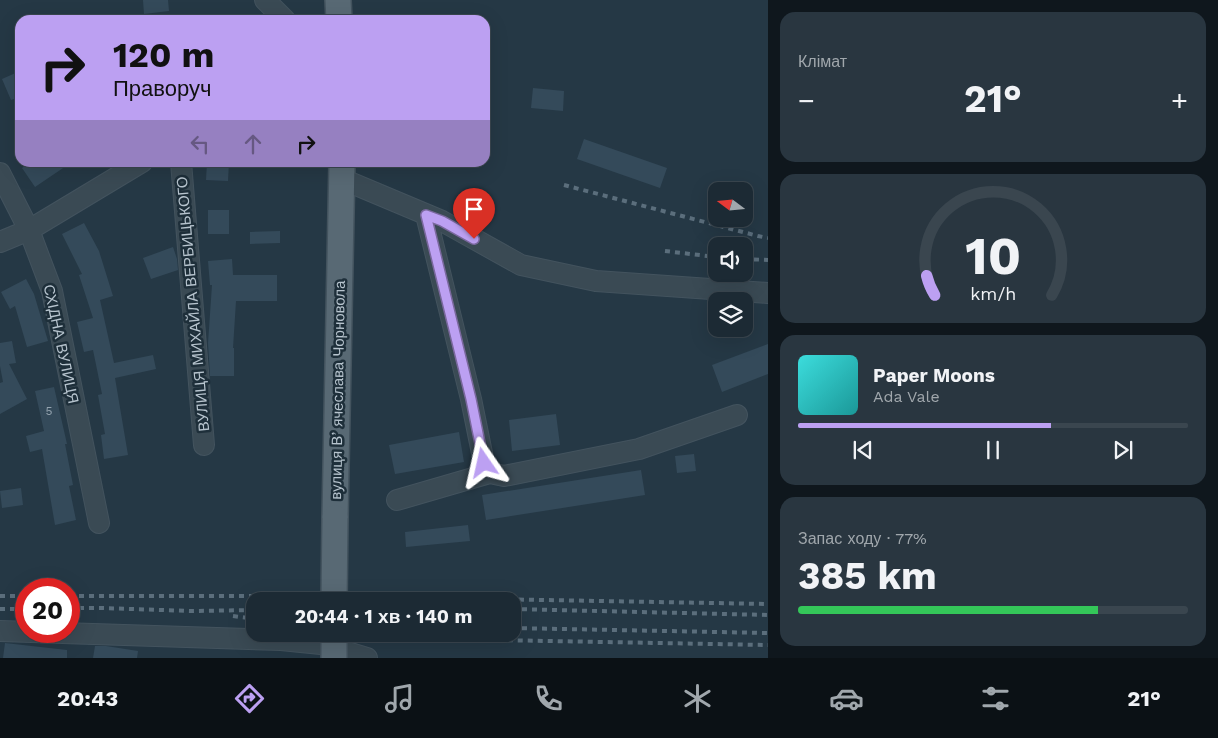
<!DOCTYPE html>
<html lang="uk">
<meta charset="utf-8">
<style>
body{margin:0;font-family:"Work Sans",sans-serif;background:#293640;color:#f1f3f6;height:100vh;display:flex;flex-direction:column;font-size:19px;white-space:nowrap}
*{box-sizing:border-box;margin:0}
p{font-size:16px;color:#a0a7ac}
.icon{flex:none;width:28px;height:28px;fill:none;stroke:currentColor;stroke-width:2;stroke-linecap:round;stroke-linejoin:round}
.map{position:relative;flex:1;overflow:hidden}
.drawer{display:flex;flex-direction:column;gap:12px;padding:12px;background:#0f171d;width:450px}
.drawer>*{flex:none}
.top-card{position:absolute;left:15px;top:15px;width:475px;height:152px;border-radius:15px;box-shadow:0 5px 20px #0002,0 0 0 1px #3a464f;background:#bca0f2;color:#111;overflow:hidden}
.needle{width:32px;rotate:286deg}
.tools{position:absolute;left:708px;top:182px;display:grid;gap:10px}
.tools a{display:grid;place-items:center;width:45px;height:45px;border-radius:10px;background:#1c2a34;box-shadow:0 5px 20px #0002,0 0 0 1px #3a464f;font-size:25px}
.speed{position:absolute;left:15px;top:578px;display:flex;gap:10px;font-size:25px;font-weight:700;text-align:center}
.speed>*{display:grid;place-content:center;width:65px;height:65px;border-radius:50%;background:#1c2a34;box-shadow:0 5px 20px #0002,0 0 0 1px #3a464f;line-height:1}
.speed .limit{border:8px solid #d22;background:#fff;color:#111}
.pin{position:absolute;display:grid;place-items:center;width:42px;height:42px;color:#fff;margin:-51px -21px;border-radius:50% 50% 50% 0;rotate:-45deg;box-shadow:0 0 5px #0007}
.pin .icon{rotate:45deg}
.me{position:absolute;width:55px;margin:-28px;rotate:349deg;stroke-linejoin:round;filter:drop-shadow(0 0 4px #0008)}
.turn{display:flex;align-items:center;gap:18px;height:105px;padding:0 15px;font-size:22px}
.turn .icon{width:65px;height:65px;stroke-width:2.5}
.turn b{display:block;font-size:35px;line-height:42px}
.lanes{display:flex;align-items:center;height:48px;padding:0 15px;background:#0003;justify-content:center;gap:25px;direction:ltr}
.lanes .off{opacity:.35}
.big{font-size:38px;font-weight:700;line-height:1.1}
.drawer .widget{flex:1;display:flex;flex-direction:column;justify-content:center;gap:8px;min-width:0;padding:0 18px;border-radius:15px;background:#293640}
.drawer .dial{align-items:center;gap:0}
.dial svg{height:130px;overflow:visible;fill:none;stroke:#3a464f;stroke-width:7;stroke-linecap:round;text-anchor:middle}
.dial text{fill:#f1f3f6;stroke:none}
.song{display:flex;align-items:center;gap:15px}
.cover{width:60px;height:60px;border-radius:8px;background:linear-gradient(135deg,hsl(180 70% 55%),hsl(180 70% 35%))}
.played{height:5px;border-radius:2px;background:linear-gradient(90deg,#bca0f2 65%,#3a464f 65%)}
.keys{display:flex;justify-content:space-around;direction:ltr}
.heat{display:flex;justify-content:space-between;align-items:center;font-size:28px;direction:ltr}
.charge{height:8px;border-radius:4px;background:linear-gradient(90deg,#34c759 77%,#3a464f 0)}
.trip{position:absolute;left:246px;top:592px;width:275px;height:50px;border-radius:15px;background:#1c2a34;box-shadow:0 5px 20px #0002,0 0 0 1px #3a464f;font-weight:700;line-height:50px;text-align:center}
.tab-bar{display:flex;height:80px;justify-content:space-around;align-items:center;background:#0b1115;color:#a0a7ac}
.tab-bar .icon{width:35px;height:35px}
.tab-bar .on{color:#bca0f2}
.tab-bar b{font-size:22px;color:#f1f3f6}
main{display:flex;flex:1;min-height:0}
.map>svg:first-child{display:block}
</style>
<main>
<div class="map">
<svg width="768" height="658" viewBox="0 0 768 658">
<rect width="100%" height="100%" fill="#253845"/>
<path fill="#344a5a" d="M 143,0 L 168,0 L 169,11 L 144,14 Z
M 20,71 L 20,97 L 11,100 L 2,79 Z
M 533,88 L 564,91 L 563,111 L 531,108 Z
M 584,139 L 667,168 L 660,188 L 577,159 Z
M 30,162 L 72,162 L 35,187 L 22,168 Z
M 207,162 L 229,162 L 228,181 L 206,180 Z
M 208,210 L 229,210 L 229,234 L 208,234 Z
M 84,223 L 99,251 L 113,296 L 100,300 L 114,363 L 153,355 L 156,369 L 115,378 L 128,455 L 104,459 L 101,435 L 105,434 L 98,395 L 102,394 L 93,350 L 84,352 L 77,322 L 93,318 L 79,275 L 82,274 L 62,234 Z
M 280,231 L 280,243 L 250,244 L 250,232 Z
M 173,247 L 177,259 L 178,270 L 151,279 L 143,258 Z
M 232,259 L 233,275 L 277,275 L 277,301 L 236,301 L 233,348 L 234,348 L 234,376 L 210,376 L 208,343 L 212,285 L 210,285 L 208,261 Z
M 26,279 L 34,294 L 48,341 L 27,347 L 15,306 L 10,309 L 1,292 Z
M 12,341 L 16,363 L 9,364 L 27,399 L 0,414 L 0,383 L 3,382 L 0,366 L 0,343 Z
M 768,344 L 768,374 L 722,392 L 712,365 Z
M 54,387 L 67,444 L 65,444 L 73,485 L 69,486 L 76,520 L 55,525 L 42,449 L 30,452 L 26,436 L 44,431 L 35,391 Z
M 556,414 L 560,445 L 512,451 L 509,420 Z
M 459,432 L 464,462 L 395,474 L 389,445 Z
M 694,454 L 696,471 L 677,473 L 675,456 Z
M 641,470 L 645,495 L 486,520 L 482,495 Z
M 21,488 L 23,505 L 2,508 L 0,491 Z
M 468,525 L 470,541 L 406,547 L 405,532 Z
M 5,643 L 67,650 L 67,658 L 3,658 Z
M 95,646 L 106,646 L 138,651 L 137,658 L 93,658 Z"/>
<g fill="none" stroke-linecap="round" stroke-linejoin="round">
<defs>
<path id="minor" d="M 265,0 L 285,20
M 181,162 L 204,445
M 0,173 L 29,230 L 52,291 L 99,523
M 342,179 L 442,221 L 521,265 L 596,281 L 768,293
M 426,215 L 471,399 L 484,463 L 490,473 L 504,476 L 639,449 L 737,415
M 0,242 L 29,230 L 142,162
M 397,500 L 490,473
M 0,631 L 281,640 L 321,644 L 367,658"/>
<path id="major" d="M 338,0 L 339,20
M 335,518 L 342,162"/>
</defs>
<use href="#minor" stroke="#43535e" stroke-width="22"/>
<use href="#major" stroke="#43535e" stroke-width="28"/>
<use href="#minor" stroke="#3a4a54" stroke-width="20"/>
<use href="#major" stroke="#586974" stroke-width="25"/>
<path stroke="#5b6e7c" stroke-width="4" stroke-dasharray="5 5" stroke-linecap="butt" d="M 564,185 L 758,236 L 768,238
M 665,251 L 716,257
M 744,259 L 768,260
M 0,596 L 26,596
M 69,596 L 320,596 L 768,604
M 69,608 L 102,608 L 192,611 L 255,610
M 0,609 L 26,609
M 512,609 L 768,615
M 233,616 L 255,619
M 512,628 L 768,633
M 388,634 L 439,639 L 768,645"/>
<defs>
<path id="major-bridge" d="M 334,601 L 335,518
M 334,658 L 334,634"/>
</defs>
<use href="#major-bridge" stroke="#43535e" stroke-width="28" stroke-linecap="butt"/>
<use href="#major-bridge" stroke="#586974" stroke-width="25"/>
</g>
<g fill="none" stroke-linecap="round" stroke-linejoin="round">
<defs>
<path id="route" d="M 474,239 L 442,221 L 426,215 L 471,399 L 484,463"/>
</defs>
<use href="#route" stroke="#7a689d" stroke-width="12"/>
<use href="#route" stroke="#bca0f2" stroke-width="9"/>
</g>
<g text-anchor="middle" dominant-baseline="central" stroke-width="5" stroke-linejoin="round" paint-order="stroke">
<g font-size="12" fill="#95a4b0">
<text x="49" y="411">5</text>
</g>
<g font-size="15" fill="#b7c4ce" stroke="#1e2f3a">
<text transform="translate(193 304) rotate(-95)">ВУЛИЦЯ МИХАЙЛА ВЕРБИЦЬКОГО</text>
<text transform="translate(61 344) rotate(78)">СХІДНА ВУЛИЦЯ</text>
<text transform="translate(338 390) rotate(-89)">вулиця Вʼячеслава Чорновола</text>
</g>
</g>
</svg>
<div class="tools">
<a><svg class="needle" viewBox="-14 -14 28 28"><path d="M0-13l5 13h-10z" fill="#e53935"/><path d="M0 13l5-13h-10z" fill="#a0a7ac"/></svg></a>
<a><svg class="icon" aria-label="sound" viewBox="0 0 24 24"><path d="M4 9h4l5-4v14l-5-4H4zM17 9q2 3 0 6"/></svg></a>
<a><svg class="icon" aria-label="layers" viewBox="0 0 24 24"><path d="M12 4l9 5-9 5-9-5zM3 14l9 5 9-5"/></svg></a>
</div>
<div class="speed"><div class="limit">20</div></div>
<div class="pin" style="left:474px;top:239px;background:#d93025"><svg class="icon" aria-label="arrive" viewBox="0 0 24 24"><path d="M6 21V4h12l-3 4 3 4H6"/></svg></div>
<svg class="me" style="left:484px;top:463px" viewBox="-20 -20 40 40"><path d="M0-17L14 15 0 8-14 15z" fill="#bca0f2" stroke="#fff" stroke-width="4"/></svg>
<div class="trip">20:44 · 1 хв · 140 m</div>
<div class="top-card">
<div class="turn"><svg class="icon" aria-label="right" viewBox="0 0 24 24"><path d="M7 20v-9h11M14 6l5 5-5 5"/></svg><div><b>120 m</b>Праворуч</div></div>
<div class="lanes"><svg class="icon off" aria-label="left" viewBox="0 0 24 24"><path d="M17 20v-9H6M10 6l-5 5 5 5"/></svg><svg class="icon off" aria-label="ahead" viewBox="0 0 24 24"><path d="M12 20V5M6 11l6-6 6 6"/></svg><svg class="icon" aria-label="right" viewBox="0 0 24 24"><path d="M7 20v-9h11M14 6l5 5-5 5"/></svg></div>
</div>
</div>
<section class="drawer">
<div class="widget"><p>Клімат</p>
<div class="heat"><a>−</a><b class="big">21°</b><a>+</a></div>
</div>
<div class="widget dial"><svg viewBox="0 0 100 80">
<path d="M14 69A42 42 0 1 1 86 69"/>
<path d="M14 69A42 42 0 0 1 9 57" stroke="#bca0f2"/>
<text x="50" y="56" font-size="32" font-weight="700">10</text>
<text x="50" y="72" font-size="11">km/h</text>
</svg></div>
<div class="widget">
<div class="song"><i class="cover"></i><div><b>Paper Moons</b><p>Ada Vale</p></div></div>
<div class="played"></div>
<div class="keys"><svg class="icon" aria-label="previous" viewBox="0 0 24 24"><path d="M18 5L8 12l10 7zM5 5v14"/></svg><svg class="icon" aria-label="pause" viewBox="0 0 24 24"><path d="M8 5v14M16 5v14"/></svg><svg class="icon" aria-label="next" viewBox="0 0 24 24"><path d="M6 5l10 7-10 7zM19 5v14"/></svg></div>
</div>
<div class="widget"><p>Запас ходу · 77%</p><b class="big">385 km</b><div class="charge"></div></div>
</section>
</main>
<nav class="tab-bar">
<b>20:43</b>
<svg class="icon on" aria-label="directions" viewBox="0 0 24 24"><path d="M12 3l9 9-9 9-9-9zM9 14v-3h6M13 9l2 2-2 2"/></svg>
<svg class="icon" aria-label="music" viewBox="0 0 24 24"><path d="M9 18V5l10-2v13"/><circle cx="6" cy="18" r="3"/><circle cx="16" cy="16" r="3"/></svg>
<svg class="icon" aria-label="phone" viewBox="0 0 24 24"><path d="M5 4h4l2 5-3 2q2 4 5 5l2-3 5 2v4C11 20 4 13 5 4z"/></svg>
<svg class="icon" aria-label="climate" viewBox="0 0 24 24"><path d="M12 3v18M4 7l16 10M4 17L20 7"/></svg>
<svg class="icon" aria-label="car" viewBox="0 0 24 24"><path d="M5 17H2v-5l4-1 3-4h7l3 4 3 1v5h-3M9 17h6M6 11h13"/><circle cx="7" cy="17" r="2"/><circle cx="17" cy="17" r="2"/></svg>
<svg class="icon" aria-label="filters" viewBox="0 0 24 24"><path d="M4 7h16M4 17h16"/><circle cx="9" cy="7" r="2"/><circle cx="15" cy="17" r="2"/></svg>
<b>21°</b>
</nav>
